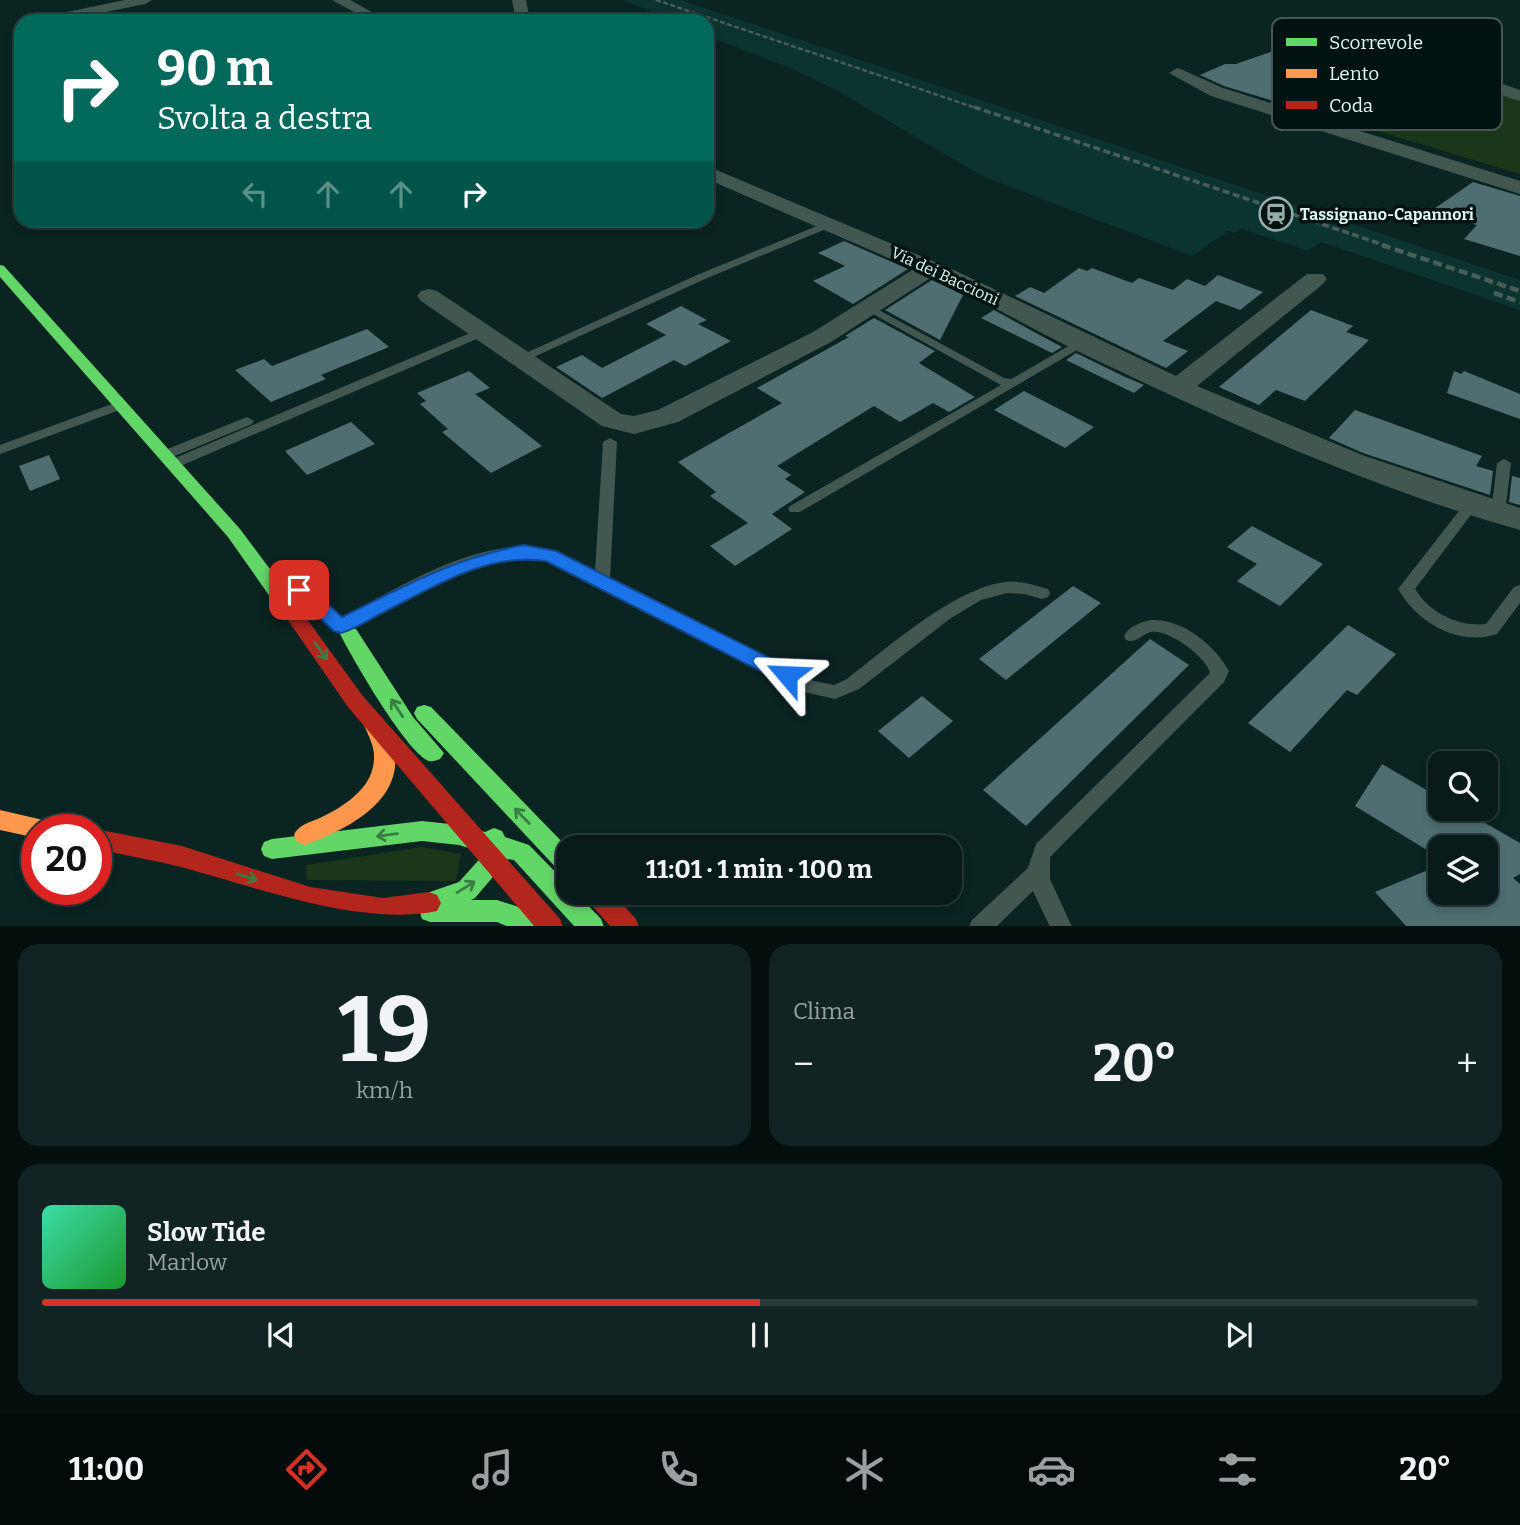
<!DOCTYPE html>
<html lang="it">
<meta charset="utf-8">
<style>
body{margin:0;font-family:Bitter,serif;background:#112423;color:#f1f3f6;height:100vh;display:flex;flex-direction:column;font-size:26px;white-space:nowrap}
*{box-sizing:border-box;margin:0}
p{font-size:23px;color:#98a1a2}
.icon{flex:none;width:38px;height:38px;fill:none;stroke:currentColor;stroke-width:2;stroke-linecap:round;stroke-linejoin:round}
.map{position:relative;height:926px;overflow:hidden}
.side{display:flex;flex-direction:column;gap:18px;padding:18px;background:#040f0e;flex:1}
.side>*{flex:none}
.hud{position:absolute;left:14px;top:14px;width:700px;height:214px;border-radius:21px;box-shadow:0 4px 10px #0003,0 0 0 2px #293939;background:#00695c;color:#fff;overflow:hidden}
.fabs{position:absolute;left:1428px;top:751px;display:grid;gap:14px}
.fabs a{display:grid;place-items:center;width:70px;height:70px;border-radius:14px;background:#081b1a;box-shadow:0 4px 10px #0003,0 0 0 2px #293939;font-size:35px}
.speed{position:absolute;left:21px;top:814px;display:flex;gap:14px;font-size:35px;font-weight:700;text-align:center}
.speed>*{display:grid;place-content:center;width:91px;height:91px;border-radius:50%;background:#081b1a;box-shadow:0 4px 10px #0003,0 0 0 2px #293939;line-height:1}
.speed .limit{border:10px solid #d22;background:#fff;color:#111}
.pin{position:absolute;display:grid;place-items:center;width:60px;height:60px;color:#fff;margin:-30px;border-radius:14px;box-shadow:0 4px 10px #0006}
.me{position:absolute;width:77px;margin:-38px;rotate:296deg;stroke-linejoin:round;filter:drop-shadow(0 0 5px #0008)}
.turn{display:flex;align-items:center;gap:24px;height:147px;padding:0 28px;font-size:32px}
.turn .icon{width:91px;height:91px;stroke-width:2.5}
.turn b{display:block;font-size:49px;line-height:60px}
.lanes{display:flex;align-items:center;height:66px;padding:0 28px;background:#0003;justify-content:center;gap:35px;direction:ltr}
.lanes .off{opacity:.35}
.big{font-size:52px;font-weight:700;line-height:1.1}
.side .tile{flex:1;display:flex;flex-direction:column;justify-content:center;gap:10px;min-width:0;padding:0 24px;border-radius:21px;background:#112423}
.side .dial{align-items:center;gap:0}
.dial b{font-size:91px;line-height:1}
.song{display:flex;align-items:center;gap:21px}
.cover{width:84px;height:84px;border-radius:10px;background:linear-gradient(135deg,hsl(160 70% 55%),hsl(130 70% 35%))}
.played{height:7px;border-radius:4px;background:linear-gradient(90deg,#d93025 50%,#293939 50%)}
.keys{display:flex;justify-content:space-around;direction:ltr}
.heat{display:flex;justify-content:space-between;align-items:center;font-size:38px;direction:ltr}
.side .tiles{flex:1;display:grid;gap:18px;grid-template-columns:1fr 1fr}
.tile:last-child{grid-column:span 2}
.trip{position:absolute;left:556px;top:835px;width:406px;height:70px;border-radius:21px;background:#081b1a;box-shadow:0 4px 10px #0003,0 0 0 2px #293939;font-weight:700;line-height:70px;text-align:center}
.dock{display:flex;height:112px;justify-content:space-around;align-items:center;background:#030b0a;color:#98a1a2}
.dock .icon{width:49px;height:49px}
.dock .selected{color:#d93025}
.dock b{font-size:32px;color:#f1f3f6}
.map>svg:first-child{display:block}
</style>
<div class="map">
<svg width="1520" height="927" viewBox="0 0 1520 927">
<rect width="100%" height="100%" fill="#0a2422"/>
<path fill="#0b3431" d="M 622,0 L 681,0 L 1520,280 L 1520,310 L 1321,242 L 1308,251 L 1242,229 L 1234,233 L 1228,231 L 1192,256 L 982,176 L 836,90 L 788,67 L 707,36 L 707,21 L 676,21 Z"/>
<path fill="#1a3719" d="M 1434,72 L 1520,98 L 1520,174 L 1325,115 L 1424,73 Z
M 422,847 L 461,854 L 456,881 L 307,880 L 306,865 Z"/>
<path fill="#4e6e71" d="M 1288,46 L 1379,68 L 1376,70 L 1391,74 L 1354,90 L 1328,82 L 1280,103 L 1224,86 L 1200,75 L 1225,64 L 1236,64 Z
M 1473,182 L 1520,196 L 1520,256 L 1464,239 L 1477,225 L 1431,211 Z
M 844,241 L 908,269 L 853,304 L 813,281 L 845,266 L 818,253 Z
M 1079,268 L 1087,271 L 1092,268 L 1132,283 L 1139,278 L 1173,290 L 1187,279 L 1205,286 L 1218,275 L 1263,292 L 1240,310 L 1216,301 L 1163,341 L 1188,351 L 1166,368 L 1015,296 L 1030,287 L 1044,293 Z
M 932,280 L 963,295 L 940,340 L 885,310 Z
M 681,306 L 707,320 L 698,324 L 731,341 L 685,366 L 674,360 L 602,398 L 556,367 L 582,355 L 602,368 L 666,335 L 646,324 Z
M 994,310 L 1034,332 L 1062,347 L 1052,353 L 981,318 Z
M 1311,310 L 1353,326 L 1346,332 L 1369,340 L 1305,401 L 1276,390 L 1259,405 L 1219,387 Z
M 874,318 L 935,351 L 919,363 L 975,397 L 949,412 L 933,403 L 900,422 L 874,406 L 777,466 L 791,475 L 785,479 L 805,492 L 772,514 L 792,529 L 735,566 L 710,546 L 748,523 L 710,496 L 716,492 L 678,462 L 782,403 L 757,388 L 849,337 L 845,336 Z
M 367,329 L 389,347 L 321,375 L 326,379 L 271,402 L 235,370 L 264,359 L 272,366 Z
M 1076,353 L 1123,376 L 1144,385 L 1134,393 L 1066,360 Z
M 469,371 L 490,388 L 475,394 L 542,446 L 491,473 L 442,432 L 448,429 L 420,404 L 426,401 L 417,393 Z
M 1454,371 L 1461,374 L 1464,371 L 1520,394 L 1520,419 L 1447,393 Z
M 1024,391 L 1094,427 L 1065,448 L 994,410 Z
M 1355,410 L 1482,456 L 1476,466 L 1493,471 L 1490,495 L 1363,453 L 1329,438 Z
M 351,422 L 375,444 L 307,475 L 285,451 Z
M 49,455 L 60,479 L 30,491 L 19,466 Z
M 1512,476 L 1520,478 L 1520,505 L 1509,502 Z
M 1252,526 L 1323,564 L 1280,606 L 1237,581 L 1257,564 L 1227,547 Z
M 1073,586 L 1101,603 L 1006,680 L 979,659 Z
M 1348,625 L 1396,654 L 1357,695 L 1347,690 L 1290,752 L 1248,723 Z
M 1150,639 L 1189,665 L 1026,826 L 983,790 Z
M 922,696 L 953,721 L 909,758 L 878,731 Z
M 1382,764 L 1440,798 L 1440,808 L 1459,808 L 1520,843 L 1520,874 L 1513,878 L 1520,884 L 1520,927 L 1407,927 L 1375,892 L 1440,865 L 1440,892 L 1486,892 L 1486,847 L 1440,847 L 1440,858 L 1355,806 Z"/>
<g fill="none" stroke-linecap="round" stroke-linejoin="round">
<path fill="#435751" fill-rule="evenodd" d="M 829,221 L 833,222 L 833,226 L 705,279 L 525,361 L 517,361 L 515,358 L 697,275 Z
M 877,309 L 1004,378 L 1011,379 L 1079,340 L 1083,339 L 1089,343 L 800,512 L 790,512 L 788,509 L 790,506 L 1001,385 L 873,314 L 873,310 Z
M 482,328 L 486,329 L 486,335 L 178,467 L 173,468 L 166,464 L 168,461 Z
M 120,401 L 127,405 L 125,408 L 0,454 L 0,445 Z
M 247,417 L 254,421 L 252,424 L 170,458 L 160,458 L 158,455 L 160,452 Z
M 610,438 L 617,442 L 610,579 L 814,681 L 834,685 L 847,679 C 887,648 956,587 1006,582 C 1020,580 1034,585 1048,589 L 1050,593 L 1048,597 L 1042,599 L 1024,594 L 1007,593 L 981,600 L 951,618 L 859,689 L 835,699 L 804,692 L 547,560 C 476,547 406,599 347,630 L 341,632 L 335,630 L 333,626 L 335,622 C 395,590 480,533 551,550 C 566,554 581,564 595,571 L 603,442 Z
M 1504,459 L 1511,463 L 1505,513 L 1498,518 L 1491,513 L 1497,463 Z
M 1471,500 L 1478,505 L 1476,508 L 1415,589 C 1430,613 1458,627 1486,624 L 1514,587 L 1520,585 L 1520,603 L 1497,634 C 1458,647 1417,622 1398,589 L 1466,502 Z
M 1150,620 C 1182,618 1215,645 1229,671 L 1224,682 L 1050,857 L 1050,879 L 1072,927 L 1050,927 L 1033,891 L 996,927 L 969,927 L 972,920 L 1028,868 L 1036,844 L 1210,673 C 1207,658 1169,629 1152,632 C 1141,634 1138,644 1126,640 L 1124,636 C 1129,626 1140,623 1150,620 Z"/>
<path fill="#435751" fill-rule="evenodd" d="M 125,0 L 152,0 L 145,4 L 72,19 L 65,15 L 67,12 Z
M 332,0 L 350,0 L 388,21 L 370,21 Z
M 512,0 L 526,0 L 530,21 L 516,21 Z
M 1431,65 L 1470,73 L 1520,90 L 1520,101 C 1497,95 1476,83 1452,78 C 1410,68 1360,98 1325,120 L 1520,181 L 1520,194 L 1211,96 L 1169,73 L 1177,68 L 1183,70 L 1223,88 L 1309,115 L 1382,79 Z
M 707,166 L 954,270 L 1176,376 L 1307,274 L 1323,274 L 1327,279 L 1323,284 L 1197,386 L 1362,455 L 1520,508 L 1520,530 C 1364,486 1215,417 1069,347 C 1023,324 979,298 932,277 L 831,342 L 678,422 L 634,434 L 602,426 L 421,301 L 417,296 L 421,291 L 429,289 L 437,291 L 621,414 L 634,416 L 658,410 L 813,332 L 914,269 L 707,179 Z"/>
<path fill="#63d668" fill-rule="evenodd" d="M 0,265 L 4,266 L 240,529 L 299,608 L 301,613 L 299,618 L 292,620 L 285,618 L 228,537 L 0,277 Z
M 349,627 L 356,629 L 413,717 L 444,753 L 440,759 C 435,761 430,763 425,759 C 401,742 355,663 340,634 L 342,629 Z
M 424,705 L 431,707 L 569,849 L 569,876 L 561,873 L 417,719 L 414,713 L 417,707 Z
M 422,821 L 459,825 L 485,832 L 494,828 L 502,831 L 505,837 L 529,845 L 569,886 L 569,892 L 575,892 L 601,919 L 604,927 L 575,927 L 514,860 L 508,859 L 475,898 L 471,900 L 497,900 L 555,919 L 558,927 L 509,927 L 497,922 L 430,922 L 422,919 L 417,903 L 421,895 L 459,882 L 485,853 L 459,845 L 422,841 L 272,859 L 264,856 L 261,849 L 264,842 L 272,839 Z"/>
<path fill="#ff974d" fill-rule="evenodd" d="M 374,717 L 381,719 C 387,730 394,742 395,755 C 400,804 343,831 305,845 L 297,842 L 294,835 C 298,825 310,822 320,818 C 345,806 375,787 374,756 C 374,745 368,735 364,725 L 367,719 Z
M 0,810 L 56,823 L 59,830 L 37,830 L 37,838 L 0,830 Z"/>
<path fill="#b3261e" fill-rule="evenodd" d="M 292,606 L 299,608 L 362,695 L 560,919 L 563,927 L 535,927 L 348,707 L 283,613 L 285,608 Z
M 96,829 L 182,846 L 310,887 L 383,898 L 429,892 L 437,895 L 441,903 L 437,911 C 360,927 256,887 181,867 C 153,860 124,855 96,849 L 96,830 L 94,830 Z
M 583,892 L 611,892 L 636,919 L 639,927 L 611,927 L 587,900 Z"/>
<path stroke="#4b5d58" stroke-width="2.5" stroke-dasharray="5 2.5" stroke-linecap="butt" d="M 656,0 L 979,109"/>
<path stroke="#4b5d58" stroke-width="3.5" stroke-dasharray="7 3.5" stroke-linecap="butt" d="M 974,107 L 1387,246"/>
<path stroke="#4b5d58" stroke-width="4.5" stroke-dasharray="9 4.5" stroke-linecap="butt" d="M 1382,245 L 1520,291
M 1494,293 L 1520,302"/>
</g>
<defs><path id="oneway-shaft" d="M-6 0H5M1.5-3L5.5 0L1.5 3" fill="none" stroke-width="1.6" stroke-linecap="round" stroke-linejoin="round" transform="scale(1.75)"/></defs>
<g stroke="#387e41">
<use href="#oneway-shaft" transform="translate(321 651) rotate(54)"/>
<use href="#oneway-shaft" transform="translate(397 708) rotate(-123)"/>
<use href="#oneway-shaft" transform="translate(522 816) rotate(-134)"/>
<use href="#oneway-shaft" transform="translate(387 835) rotate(173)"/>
<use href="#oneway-shaft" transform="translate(247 877) rotate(18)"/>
<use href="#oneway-shaft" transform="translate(466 887) rotate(-32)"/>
</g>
<path fill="#1a73e8" stroke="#114b97" stroke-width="2" d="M 524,545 L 556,551 L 794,670 L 797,675 L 794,681 L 787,683 L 780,681 L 546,561 C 486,552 432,588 380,614 C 367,621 354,629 341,633 L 334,631 L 290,590 L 293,585 L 306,585 L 342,617 C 405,586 454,558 524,545 Z"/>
<defs>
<symbol id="station-ring" viewBox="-11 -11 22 22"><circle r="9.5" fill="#031311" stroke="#95adaa" stroke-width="1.5"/><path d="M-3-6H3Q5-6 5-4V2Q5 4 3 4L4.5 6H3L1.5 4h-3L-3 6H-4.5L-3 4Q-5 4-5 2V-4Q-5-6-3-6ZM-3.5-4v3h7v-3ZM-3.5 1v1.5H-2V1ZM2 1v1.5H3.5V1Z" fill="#95adaa"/></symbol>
</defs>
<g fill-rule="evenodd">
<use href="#station-ring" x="1257" y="195" width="38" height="38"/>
</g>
<g text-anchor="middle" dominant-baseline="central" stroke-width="7" stroke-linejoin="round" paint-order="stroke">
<g font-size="16" font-weight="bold" fill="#e0f7f3" stroke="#031311" text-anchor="start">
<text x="1300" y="214">Tassignano-Capannori</text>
</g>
<g font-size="16" fill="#e0f7f3" stroke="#031311">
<text transform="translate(945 276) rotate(25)">Via dei Baccioni</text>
</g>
</g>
<rect x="1272" y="18" width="230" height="112" rx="10" fill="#031311" stroke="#455755" stroke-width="2"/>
<rect x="1286" y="38" width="31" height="8" fill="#63d668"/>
<rect x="1286" y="69" width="31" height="9" fill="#ff974d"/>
<rect x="1286" y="101" width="31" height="8" fill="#b3261e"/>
<g font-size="19" fill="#e0f7f3">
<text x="1329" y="49">Scorrevole</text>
<text x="1329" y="80">Lento</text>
<text x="1329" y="112">Coda</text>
</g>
</svg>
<div class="fabs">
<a><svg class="icon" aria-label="search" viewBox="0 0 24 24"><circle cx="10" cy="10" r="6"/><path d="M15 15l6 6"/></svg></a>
<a><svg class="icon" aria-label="layers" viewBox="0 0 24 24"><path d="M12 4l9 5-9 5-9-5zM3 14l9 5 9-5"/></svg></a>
</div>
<div class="speed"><div class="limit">20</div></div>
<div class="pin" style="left:299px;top:590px;background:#d93025"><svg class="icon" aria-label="arrive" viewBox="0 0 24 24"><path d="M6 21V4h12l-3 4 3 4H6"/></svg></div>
<svg class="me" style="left:787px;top:675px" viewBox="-20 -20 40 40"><path d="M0-17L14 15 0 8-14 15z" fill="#1a73e8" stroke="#fff" stroke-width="4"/></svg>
<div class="trip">11:01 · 1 min · 100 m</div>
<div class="hud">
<div class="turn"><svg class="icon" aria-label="right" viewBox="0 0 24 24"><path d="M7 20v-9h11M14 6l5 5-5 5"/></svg><div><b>90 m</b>Svolta a destra</div></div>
<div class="lanes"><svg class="icon off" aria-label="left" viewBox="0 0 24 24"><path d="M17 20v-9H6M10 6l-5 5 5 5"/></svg><svg class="icon off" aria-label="ahead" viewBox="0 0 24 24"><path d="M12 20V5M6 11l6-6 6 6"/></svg><svg class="icon off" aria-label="ahead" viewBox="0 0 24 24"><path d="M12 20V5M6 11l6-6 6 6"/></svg><svg class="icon" aria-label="right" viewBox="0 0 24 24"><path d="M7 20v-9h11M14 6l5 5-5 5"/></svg></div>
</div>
</div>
<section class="side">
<div class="tiles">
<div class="tile dial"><b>19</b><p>km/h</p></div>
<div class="tile"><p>Clima</p>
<div class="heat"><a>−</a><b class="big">20°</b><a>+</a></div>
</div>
<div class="tile">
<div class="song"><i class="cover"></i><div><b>Slow Tide</b><p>Marlow</p></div></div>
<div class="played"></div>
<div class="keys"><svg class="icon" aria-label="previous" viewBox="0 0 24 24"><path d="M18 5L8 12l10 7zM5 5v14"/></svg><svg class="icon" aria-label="pause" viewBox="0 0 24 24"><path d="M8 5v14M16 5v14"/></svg><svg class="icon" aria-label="next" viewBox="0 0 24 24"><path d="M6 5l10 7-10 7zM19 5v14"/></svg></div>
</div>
</div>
</section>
<nav class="dock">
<b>11:00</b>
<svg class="icon selected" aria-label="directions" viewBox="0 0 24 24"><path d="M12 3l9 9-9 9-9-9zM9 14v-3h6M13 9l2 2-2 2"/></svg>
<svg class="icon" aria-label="music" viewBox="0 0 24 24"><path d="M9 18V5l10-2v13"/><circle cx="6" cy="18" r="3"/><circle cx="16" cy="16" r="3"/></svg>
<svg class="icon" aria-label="phone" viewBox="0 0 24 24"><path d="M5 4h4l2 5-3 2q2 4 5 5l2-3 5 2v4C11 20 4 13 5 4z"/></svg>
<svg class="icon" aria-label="climate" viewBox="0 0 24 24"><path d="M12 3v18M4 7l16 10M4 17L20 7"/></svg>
<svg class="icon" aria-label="car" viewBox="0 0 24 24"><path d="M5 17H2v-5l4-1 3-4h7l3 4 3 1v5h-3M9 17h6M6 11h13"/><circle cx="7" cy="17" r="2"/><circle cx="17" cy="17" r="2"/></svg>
<svg class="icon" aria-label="filters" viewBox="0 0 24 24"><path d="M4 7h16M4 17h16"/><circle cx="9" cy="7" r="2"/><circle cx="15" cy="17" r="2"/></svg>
<b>20°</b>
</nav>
